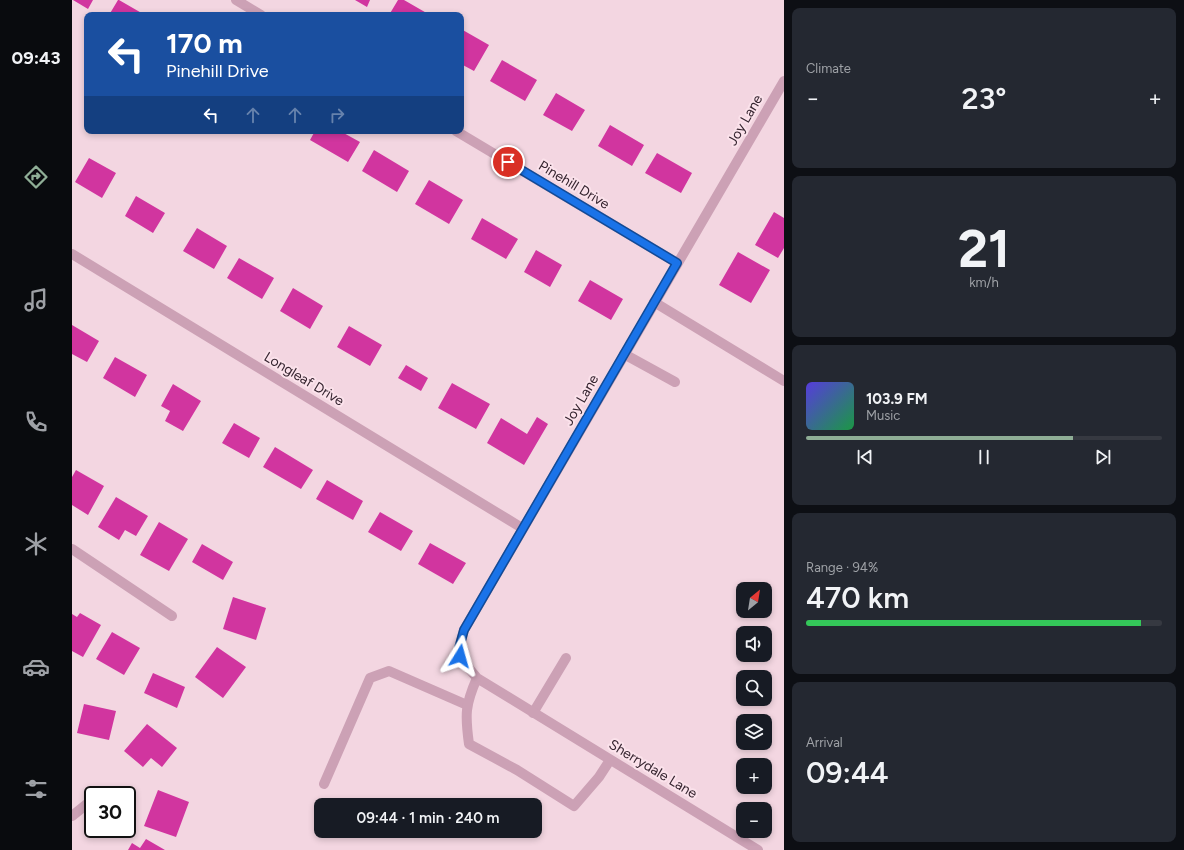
<!DOCTYPE html>
<meta charset="utf-8">
<style>
body{margin:0;font-family:Figtree,sans-serif;background:#242831;color:#f1f3f6;height:100vh;display:flex;flex-direction:column;font-size:15px;white-space:nowrap}
*{box-sizing:border-box;margin:0}
p{font-size:13px;color:#9ea1a6}
.icon{flex:none;width:22px;height:22px;fill:none;stroke:currentColor;stroke-width:2;stroke-linecap:round;stroke-linejoin:round}
.map{position:relative;flex:1;overflow:hidden}
.side{display:flex;flex-direction:column;gap:8px;padding:8px;background:#0d0f14;width:400px}
.side>*{flex:none}
.hud{position:absolute;left:12px;top:12px;width:380px;height:122px;border-radius:8px;box-shadow:0 2px 6px #0003;background:#1a4fa0;color:#fff;overflow:hidden}
.needle{width:26px;rotate:30deg}
.buttons{position:absolute;left:664px;top:582px;display:grid;gap:8px}
.buttons a{display:grid;place-items:center;width:36px;height:36px;border-radius:8px;background:#171b24;box-shadow:0 2px 6px #0003;font-size:20px}
.speed{position:absolute;left:12px;top:786px;display:flex;gap:8px;font-size:20px;font-weight:700;text-align:center}
.speed>*{display:grid;place-content:center;width:52px;height:52px;border-radius:50%;background:#171b24;box-shadow:0 2px 6px #0003;line-height:1}
.speed .limit{border:2px solid #111;border-radius:6px;background:#fff;color:#111}
.pin{position:absolute;display:grid;place-items:center;width:34px;height:34px;color:#fff;margin:-17px;border:2px solid #fff;border-radius:50%;box-shadow:0 1px 4px #0007}
.me{position:absolute;width:44px;margin:-22px;rotate:8deg;stroke-linejoin:round;filter:drop-shadow(0 0 3px #0008)}
.turn{display:flex;align-items:center;gap:14px;height:84px;padding:0 16px;font-size:18px}
.turn .icon{width:52px;height:52px;stroke-width:2.5}
.turn b{display:block;font-size:28px;line-height:34px}
.lanes{display:flex;align-items:center;height:38px;padding:0 16px;background:#0003;justify-content:center;gap:20px;direction:ltr}
.lanes .off{opacity:.35}
.big{font-size:30px;font-weight:600;line-height:1.1}
.side .tile{flex:1;display:flex;flex-direction:column;justify-content:center;gap:6px;min-width:0;padding:0 14px;border-radius:8px;background:#242831}
.side .dial{align-items:center;gap:0}
.dial b{font-size:52px;line-height:1}
.song{display:flex;align-items:center;gap:12px}
.cover{width:48px;height:48px;border-radius:6px;background:linear-gradient(135deg,hsl(250 70% 55%),hsl(140 70% 35%))}
.played{height:4px;border-radius:2px;background:linear-gradient(90deg,#8fae96 75%,#363941 75%)}
.keys{display:flex;justify-content:space-around;direction:ltr}
.heat{display:flex;justify-content:space-between;align-items:center;font-size:22px;direction:ltr}
.charge{height:6px;border-radius:3px;background:linear-gradient(90deg,#34c759 94%,#363941 0)}
.trip{position:absolute;left:242px;top:798px;width:228px;height:40px;border-radius:8px;background:#171b24;box-shadow:0 2px 6px #0003;font-weight:600;line-height:40px;text-align:center}
main{display:flex;flex:1;min-height:0}
.tab-bar{display:flex;flex-direction:column;width:72px;justify-content:space-around;align-items:center;background:#090b0e;color:#9ea1a6}
.tab-bar .icon{width:28px;height:28px}
.tab-bar .on{color:#8fae96}
.tab-bar b{font-size:18px;color:#f1f3f6}
.map>svg:first-child{display:block}
</style>
<main>
<nav class="tab-bar">
<b>09:43</b>
<svg class="icon on" aria-label="directions" viewBox="0 0 24 24"><path d="M12 3l9 9-9 9-9-9zM9 14v-3h6M13 9l2 2-2 2"/></svg>
<svg class="icon" aria-label="music" viewBox="0 0 24 24"><path d="M9 18V5l10-2v13"/><circle cx="6" cy="18" r="3"/><circle cx="16" cy="16" r="3"/></svg>
<svg class="icon" aria-label="phone" viewBox="0 0 24 24"><path d="M5 4h4l2 5-3 2q2 4 5 5l2-3 5 2v4C11 20 4 13 5 4z"/></svg>
<svg class="icon" aria-label="climate" viewBox="0 0 24 24"><path d="M12 3v18M4 7l16 10M4 17L20 7"/></svg>
<svg class="icon" aria-label="car" viewBox="0 0 24 24"><path d="M5 17H2v-5l4-1 3-4h7l3 4 3 1v5h-3M9 17h6M6 11h13"/><circle cx="7" cy="17" r="2"/><circle cx="17" cy="17" r="2"/></svg>
<svg class="icon" aria-label="filters" viewBox="0 0 24 24"><path d="M4 7h16M4 17h16"/><circle cx="9" cy="7" r="2"/><circle cx="15" cy="17" r="2"/></svg>
</nav>
<div class="map">
<svg width="712" height="850" viewBox="0 0 712 850">
<rect width="100%" height="100%" fill="#f3d6e1"/>
<path fill="#d1359f" d="M 1,0 L 21,0 L 16,9 Z
M 46,0 L 47,0 L 73,15 L 37,15 Z
M 283,0 L 298,0 L 295,7 Z
M 326,0 L 332,0 L 358,15 L 317,15 Z
M 389,29 L 417,45 L 402,71 L 389,64 Z
M 430,60 L 465,80 L 453,101 L 418,81 Z
M 484,93 L 513,110 L 500,131 L 471,115 Z
M 538,125 L 572,145 L 560,166 L 526,146 Z
M 243,131 L 268,131 L 288,142 L 276,162 L 238,140 Z
M 302,150 L 337,171 L 325,192 L 290,171 Z
M 585,153 L 620,173 L 609,193 L 573,173 Z
M 17,158 L 44,173 L 30,198 L 3,182 Z
M 357,180 L 391,200 L 377,224 L 343,204 Z
M 64,196 L 93,213 L 81,233 L 53,216 Z
M 702,212 L 712,218 L 712,248 L 706,258 L 683,245 Z
M 410,218 L 446,239 L 434,259 L 399,239 Z
M 125,228 L 155,246 L 142,269 L 111,251 Z
M 464,250 L 490,265 L 478,287 L 452,272 Z
M 666,252 L 698,270 L 679,303 L 647,285 Z
M 167,258 L 202,278 L 190,299 L 155,278 Z
M 518,280 L 551,299 L 539,320 L 506,301 Z
M 221,288 L 251,306 L 238,329 L 208,311 Z
M 0,325 L 27,341 L 15,362 L 0,354 Z
M 277,326 L 310,345 L 298,366 L 265,347 Z
M 43,357 L 75,375 L 63,397 L 31,378 Z
M 334,365 L 356,378 L 349,391 L 326,378 Z
M 380,383 L 418,404 L 404,429 L 366,408 Z
M 101,384 L 129,401 L 111,431 L 93,421 L 98,411 L 89,406 Z
M 465,417 L 476,424 L 452,465 L 415,443 L 429,418 L 455,434 Z
M 162,423 L 188,438 L 177,458 L 150,443 Z
M 203,447 L 241,470 L 229,489 L 191,467 Z
M 4,470 L 32,486 L 16,515 L 0,505 L 0,477 Z
M 255,480 L 291,501 L 281,520 L 244,499 Z
M 44,497 L 76,516 L 64,536 L 53,530 L 47,540 L 26,527 Z
M 308,512 L 341,531 L 329,551 L 296,532 Z
M 87,522 L 116,539 L 97,571 L 68,555 Z
M 358,543 L 394,563 L 381,584 L 346,564 Z
M 130,544 L 161,562 L 151,580 L 120,562 Z
M 161,597 L 194,608 L 184,640 L 151,629 Z
M 8,613 L 29,625 L 11,657 L 0,651 L 0,614 L 5,617 Z
M 40,632 L 68,648 L 52,675 L 24,659 Z
M 145,647 L 174,667 L 151,698 L 123,677 Z
M 81,673 L 113,687 L 105,708 L 72,693 Z
M 12,704 L 44,711 L 37,740 L 5,733 Z
M 75,724 L 105,748 L 90,767 L 79,758 L 71,767 L 52,751 Z
M 86,790 L 117,802 L 104,837 L 72,826 Z
M 74,839 L 93,850 L 56,850 L 60,843 L 68,848 Z"/>
<g fill="none" stroke-linecap="round" stroke-linejoin="round">
<path stroke="#cca1b5" stroke-width="10" d="M 582,302 L 712,381
M 552,354 L 603,382
M 461,713 L 494,658
M 252,784 L 298,678 L 317,671 L 395,705"/>
<path stroke="#cca1b5" stroke-width="10" d="M 164,0 L 189,15
M 384,131 L 605,263
M 0,254 L 450,528
M 0,549 L 100,616
M 405,678 C 393,705 393,715 397,744 L 445,770 L 502,806 L 527,777 L 538,760
M 0,816 L 20,800
M 686,850 L 405,678 C 388,657 384,658 392,630 L 712,81"/>
</g>
<g fill="none" stroke-linecap="round" stroke-linejoin="round">
<defs>
<path id="route" d="M 388,656 L 387,648 L 392,630 L 605,263 L 436,162"/>
</defs>
<use href="#route" stroke="#114b97" stroke-width="10"/>
<use href="#route" stroke="#1a73e8" stroke-width="7"/>
</g>
<g text-anchor="middle" dominant-baseline="central" stroke-width="4" stroke-linejoin="round" paint-order="stroke">
<g font-size="14" fill="#35242f" stroke="#fbe2eb">
<text transform="translate(673 120) rotate(-60)">Joy Lane</text>
<text transform="translate(502 185) rotate(31)">Pinehill Drive</text>
<text transform="translate(232 379) rotate(31)">Longleaf Drive</text>
<text transform="translate(509 400) rotate(-60)">Joy Lane</text>
<text transform="translate(581 769) rotate(31)">Sherrydale Lane</text>
</g>
</g>
</svg>
<div class="buttons">
<a><svg class="needle" viewBox="-14 -14 28 28"><path d="M0-13l5 13h-10z" fill="#e53935"/><path d="M0 13l5-13h-10z" fill="#9ea1a6"/></svg></a>
<a><svg class="icon" aria-label="sound" viewBox="0 0 24 24"><path d="M4 9h4l5-4v14l-5-4H4zM17 9q2 3 0 6"/></svg></a>
<a><svg class="icon" aria-label="search" viewBox="0 0 24 24"><circle cx="10" cy="10" r="6"/><path d="M15 15l6 6"/></svg></a>
<a><svg class="icon" aria-label="layers" viewBox="0 0 24 24"><path d="M12 4l9 5-9 5-9-5zM3 14l9 5 9-5"/></svg></a>
<a>+</a>
<a>−</a>
</div>
<div class="speed"><div class="limit">30</div></div>
<div class="pin" style="left:436px;top:162px;background:#d93025"><svg class="icon" aria-label="arrive" viewBox="0 0 24 24"><path d="M6 21V4h12l-3 4 3 4H6"/></svg></div>
<svg class="me" style="left:388px;top:656px" viewBox="-20 -20 40 40"><path d="M0-17L14 15 0 8-14 15z" fill="#1a73e8" stroke="#fff" stroke-width="4"/></svg>
<div class="trip">09:44 · 1 min · 240 m</div>
<div class="hud">
<div class="turn"><svg class="icon" aria-label="left" viewBox="0 0 24 24"><path d="M17 20v-9H6M10 6l-5 5 5 5"/></svg><div><b>170 m</b>Pinehill Drive</div></div>
<div class="lanes"><svg class="icon" aria-label="left" viewBox="0 0 24 24"><path d="M17 20v-9H6M10 6l-5 5 5 5"/></svg><svg class="icon off" aria-label="ahead" viewBox="0 0 24 24"><path d="M12 20V5M6 11l6-6 6 6"/></svg><svg class="icon off" aria-label="ahead" viewBox="0 0 24 24"><path d="M12 20V5M6 11l6-6 6 6"/></svg><svg class="icon off" aria-label="right" viewBox="0 0 24 24"><path d="M7 20v-9h11M14 6l5 5-5 5"/></svg></div>
</div>
</div>
<section class="side">
<div class="tile"><p>Climate</p>
<div class="heat"><a>−</a><b class="big">23°</b><a>+</a></div>
</div>
<div class="tile dial"><b>21</b><p>km/h</p></div>
<div class="tile">
<div class="song"><i class="cover"></i><div><b>103.9 FM</b><p>Music</p></div></div>
<div class="played"></div>
<div class="keys"><svg class="icon" aria-label="previous" viewBox="0 0 24 24"><path d="M18 5L8 12l10 7zM5 5v14"/></svg><svg class="icon" aria-label="pause" viewBox="0 0 24 24"><path d="M8 5v14M16 5v14"/></svg><svg class="icon" aria-label="next" viewBox="0 0 24 24"><path d="M6 5l10 7-10 7zM19 5v14"/></svg></div>
</div>
<div class="tile"><p>Range · 94%</p><b class="big">470 km</b><div class="charge"></div></div>
<div class="tile"><p>Arrival</p><b class="big">09:44</b></div>
</section>
</main>
